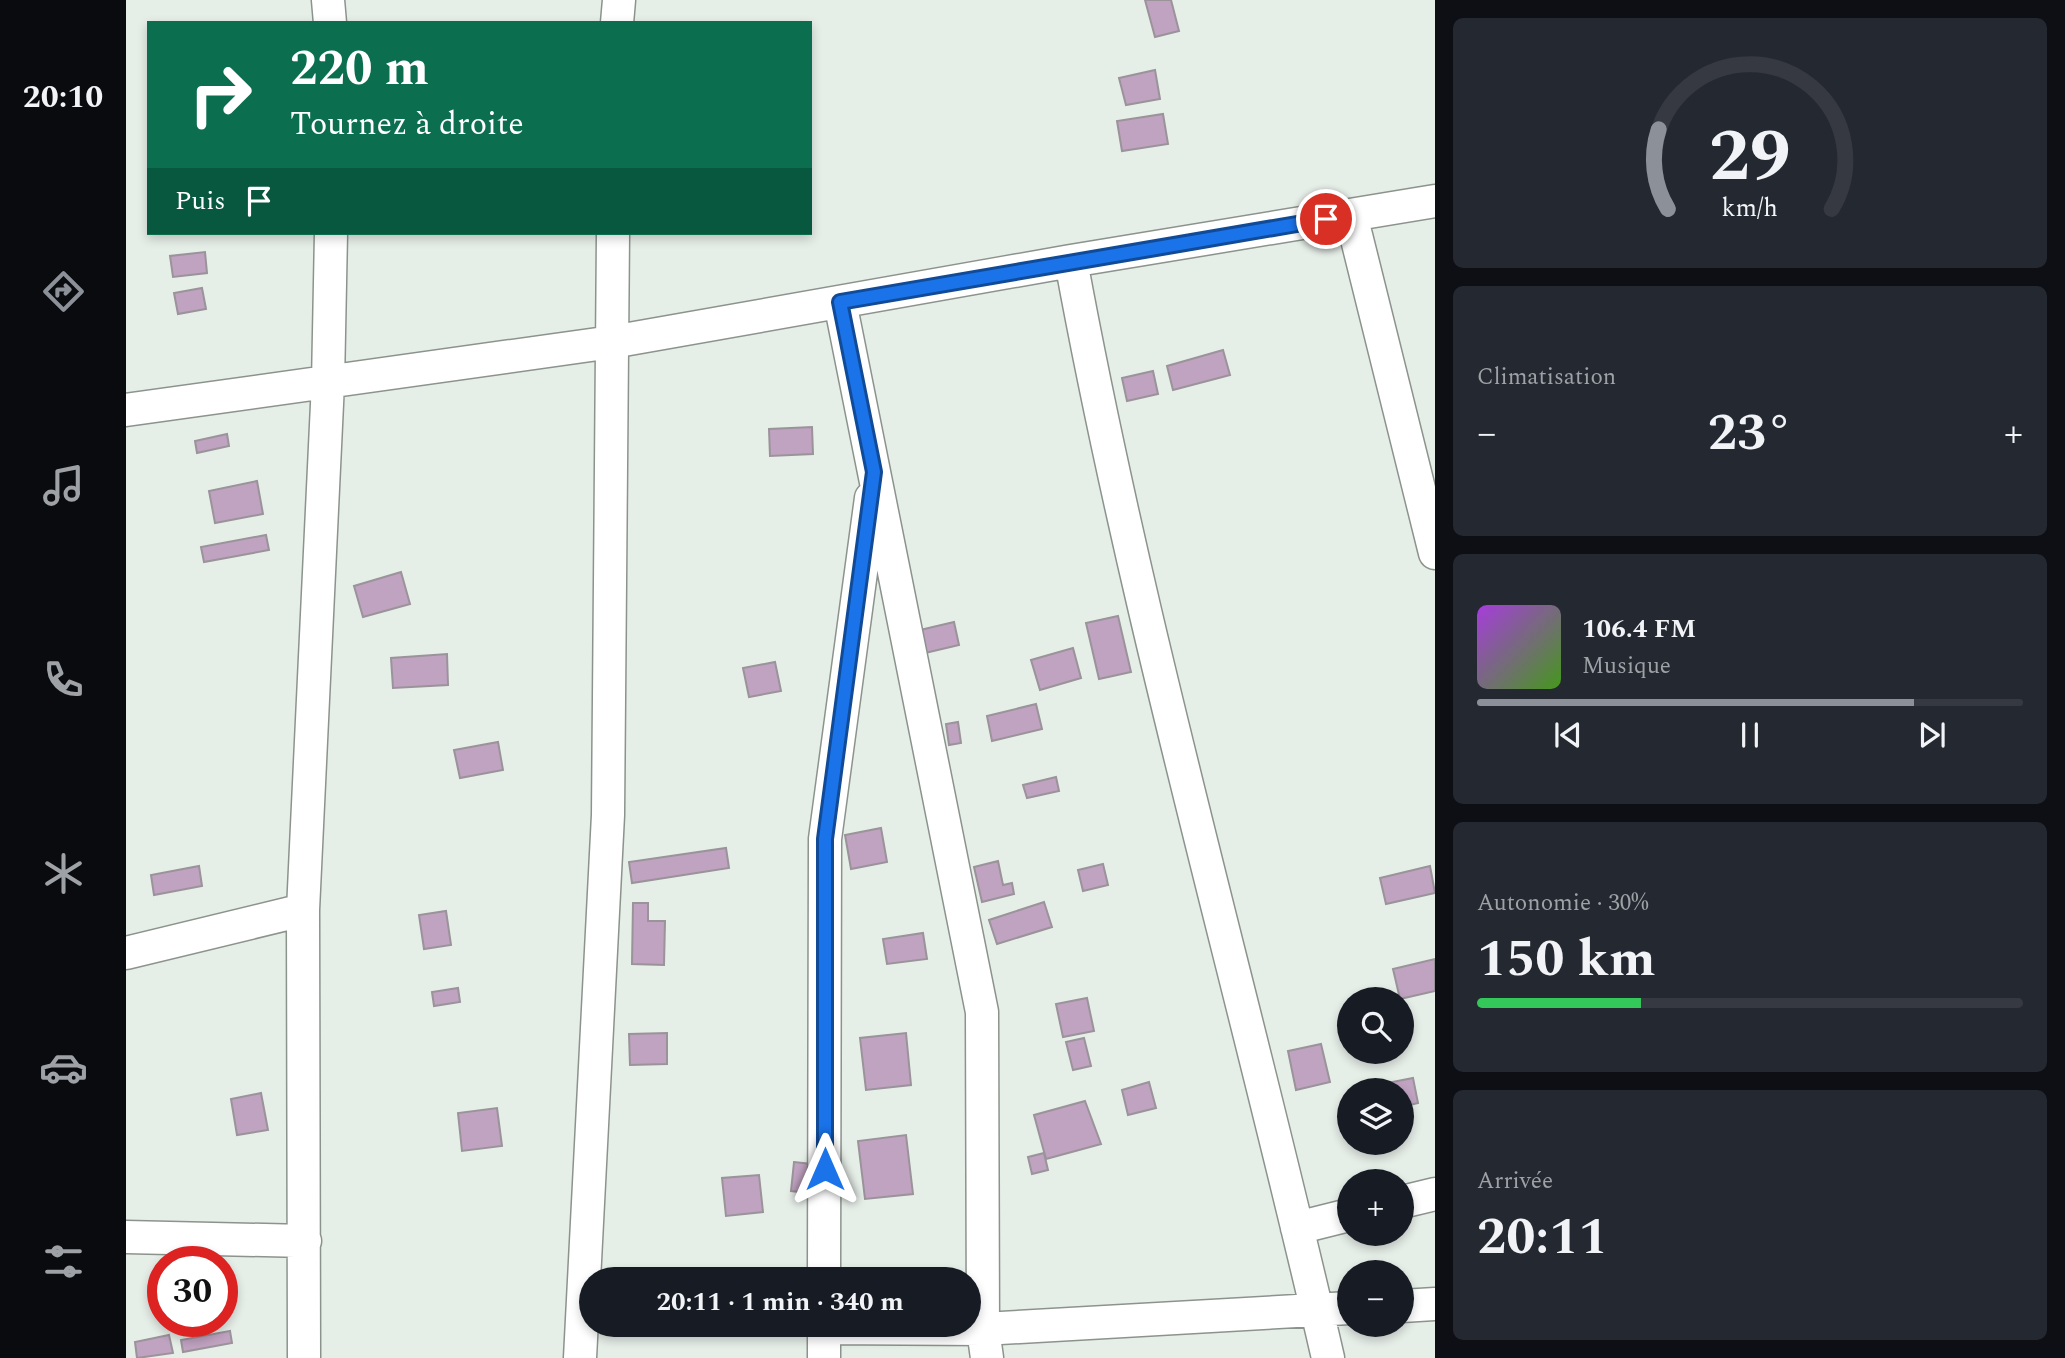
<!DOCTYPE html>
<html lang="fr">
<meta charset="utf-8">
<style>
body{margin:0;font-family:Spectral,serif;background:#242831;color:#f1f3f6;height:100vh;display:flex;flex-direction:column;font-size:26px;white-space:nowrap}
*{box-sizing:border-box;margin:0}
p{font-size:23px;color:#9ea1a6}
.icon{flex:none;width:38px;height:38px;fill:none;stroke:currentColor;stroke-width:2;stroke-linecap:round;stroke-linejoin:round}
.map{position:relative;flex:1;overflow:hidden}
.side{display:flex;flex-direction:column;gap:18px;padding:18px;background:#0d0f14;width:630px}
.side>*{flex:none}
.hud{position:absolute;left:21px;top:21px;width:665px;height:214px;border-radius:0px;box-shadow:0 4px 10px #0003;background:#0b6e4f;color:#fff;overflow:hidden}
.fabs{position:absolute;left:1211px;top:987px;display:grid;gap:14px}
.fabs a{display:grid;place-items:center;width:77px;height:77px;border-radius:50%;background:#171b24;box-shadow:0 4px 10px #0003;font-size:35px}
.speed{position:absolute;left:21px;top:1246px;display:flex;gap:14px;font-size:35px;font-weight:700;text-align:center}
.speed>*{display:grid;place-content:center;width:91px;height:91px;border-radius:50%;background:#171b24;box-shadow:0 4px 10px #0003;line-height:1}
.speed .limit{border:10px solid #d22;background:#fff;color:#111}
.pin{position:absolute;display:grid;place-items:center;width:60px;height:60px;color:#fff;margin:-30px;border:4px solid #fff;border-radius:50%;box-shadow:0 2px 7px #0007}
.me{position:absolute;width:77px;margin:-38px;rotate:0deg;stroke-linejoin:round;filter:drop-shadow(0 0 5px #0008)}
.turn{display:flex;align-items:center;gap:24px;height:147px;padding:0 28px;font-size:32px}
.turn .icon{width:91px;height:91px;stroke-width:2.5}
.turn b{display:block;font-size:49px;line-height:60px}
.then{display:flex;align-items:center;height:66px;padding:0 28px;background:#0003;gap:14px;font-size:26px}
.big{font-size:52px;font-weight:700;line-height:1.1}
.side .card{flex:1;display:flex;flex-direction:column;justify-content:center;gap:10px;min-width:0;padding:0 24px;border-radius:10px;background:#242831}
.side .dial{align-items:center;gap:0}
.dial svg{height:182px;overflow:visible;fill:none;stroke:#363941;stroke-width:7;stroke-linecap:round;text-anchor:middle}
.dial text{fill:#f1f3f6;stroke:none}
.song{display:flex;align-items:center;gap:21px}
.cover{width:84px;height:84px;border-radius:10px;background:linear-gradient(135deg,hsl(280 70% 55%),hsl(100 70% 35%))}
.played{height:7px;border-radius:4px;background:linear-gradient(90deg,#8c9099 80%,#363941 80%)}
.keys{display:flex;justify-content:space-around;direction:ltr}
.heat{display:flex;justify-content:space-between;align-items:center;font-size:38px;direction:ltr}
.charge{height:10px;border-radius:5px;background:linear-gradient(90deg,#34c759 30%,#363941 0)}
.trip{position:absolute;left:453px;top:1267px;width:402px;height:70px;border-radius:35px;background:#171b24;box-shadow:0 4px 10px #0003;font-weight:700;line-height:70px;text-align:center}
main{display:flex;flex:1;min-height:0}
.tab-bar{display:flex;flex-direction:column;width:126px;justify-content:space-around;align-items:center;background:#090b0e;color:#9ea1a6}
.tab-bar .icon{width:49px;height:49px}
.tab-bar .selected{color:#8c9099}
.tab-bar b{font-size:32px;color:#f1f3f6}
.map>svg:first-child{display:block}
</style>
<main>
<nav class="tab-bar">
<b>20:10</b>
<svg class="icon selected" aria-label="directions" viewBox="0 0 24 24"><path d="M12 3l9 9-9 9-9-9zM9 14v-3h6M13 9l2 2-2 2"/></svg>
<svg class="icon" aria-label="music" viewBox="0 0 24 24"><path d="M9 18V5l10-2v13"/><circle cx="6" cy="18" r="3"/><circle cx="16" cy="16" r="3"/></svg>
<svg class="icon" aria-label="phone" viewBox="0 0 24 24"><path d="M5 4h4l2 5-3 2q2 4 5 5l2-3 5 2v4C11 20 4 13 5 4z"/></svg>
<svg class="icon" aria-label="climate" viewBox="0 0 24 24"><path d="M12 3v18M4 7l16 10M4 17L20 7"/></svg>
<svg class="icon" aria-label="car" viewBox="0 0 24 24"><path d="M5 17H2v-5l4-1 3-4h7l3 4 3 1v5h-3M9 17h6M6 11h13"/><circle cx="7" cy="17" r="2"/><circle cx="17" cy="17" r="2"/></svg>
<svg class="icon" aria-label="filters" viewBox="0 0 24 24"><path d="M4 7h16M4 17h16"/><circle cx="9" cy="7" r="2"/><circle cx="15" cy="17" r="2"/></svg>
</nav>
<div class="map">
<svg width="1309" height="1358" viewBox="0 0 1309 1358">
<rect width="100%" height="100%" fill="#e6eee8"/>
<path fill="#c0a2c1" stroke="#9a939a" stroke-width="2" d="M 1019,0 L 1045,0 L 1053,31 L 1029,37 Z
M 1029,70 L 1034,99 L 1000,105 L 993,78 Z
M 1037,114 L 1042,144 L 996,151 L 991,121 Z
M 79,252 L 81,273 L 47,277 L 44,256 Z
M 76,288 L 80,309 L 52,314 L 48,293 Z
M 1097,350 L 1104,375 L 1047,390 L 1041,366 Z
M 1027,371 L 1032,394 L 1001,401 L 996,378 Z
M 686,427 L 687,454 L 644,456 L 643,429 Z
M 101,434 L 103,446 L 71,453 L 69,441 Z
M 131,481 L 137,514 L 89,523 L 83,491 Z
M 140,535 L 143,550 L 78,562 L 75,547 Z
M 275,572 L 284,604 L 237,617 L 228,586 Z
M 992,616 L 1005,672 L 973,679 L 960,623 Z
M 828,622 L 833,645 L 799,653 L 794,630 Z
M 947,648 L 955,678 L 914,690 L 905,660 Z
M 321,654 L 322,685 L 267,688 L 265,658 Z
M 649,662 L 655,691 L 623,697 L 617,668 Z
M 910,704 L 916,729 L 866,741 L 861,716 Z
M 832,722 L 835,743 L 823,745 L 820,724 Z
M 372,742 L 377,770 L 334,778 L 328,750 Z
M 930,777 L 933,791 L 901,798 L 897,785 Z
M 755,828 L 761,862 L 725,869 L 719,835 Z
M 600,848 L 603,868 L 506,883 L 503,862 Z
M 872,861 L 877,885 L 886,883 L 888,894 L 856,902 L 848,867 Z
M 977,864 L 982,885 L 957,891 L 952,870 Z
M 73,866 L 76,886 L 28,895 L 25,875 Z
M 1304,866 L 1309,893 L 1260,904 L 1254,878 Z
M 918,902 L 926,927 L 871,944 L 863,920 Z
M 507,903 L 522,903 L 522,921 L 539,921 L 538,965 L 506,964 Z
M 320,911 L 325,945 L 298,949 L 293,915 Z
M 797,933 L 801,959 L 761,964 L 757,939 Z
M 1309,959 L 1309,991 L 1274,999 L 1267,969 Z
M 332,988 L 334,1002 L 308,1006 L 306,992 Z
M 961,998 L 968,1031 L 937,1037 L 930,1004 Z
M 541,1033 L 541,1064 L 504,1065 L 503,1034 Z
M 780,1033 L 785,1085 L 740,1090 L 734,1038 Z
M 958,1038 L 965,1066 L 947,1070 L 940,1042 Z
M 1195,1044 L 1204,1082 L 1170,1090 L 1162,1051 Z
M 1287,1078 L 1292,1103 L 1276,1107 L 1276,1090 L 1247,1090 L 1246,1086 Z
M 1023,1082 L 1030,1108 L 1002,1115 L 996,1090 Z
M 135,1093 L 142,1130 L 111,1135 L 105,1099 Z
M 959,1101 L 975,1144 L 920,1159 L 908,1115 Z
M 371,1108 L 376,1146 L 336,1151 L 332,1113 Z
M 780,1135 L 787,1194 L 739,1199 L 732,1141 Z
M 918,1153 L 922,1170 L 906,1174 L 902,1157 Z
M 668,1162 L 685,1164 L 682,1193 L 665,1191 Z
M 633,1175 L 637,1212 L 600,1216 L 596,1178 Z
M 104,1331 L 106,1343 L 57,1352 L 55,1340 Z
M 43,1335 L 47,1353 L 11,1358 L 9,1342 Z"/>
<g fill="none" stroke-linecap="round" stroke-linejoin="round">
<defs>
<path id="street" d="M 202,0 L 204,23
M 491,23 L 493,0
M 1225,215 L 1309,553
M 714,302 L 856,1012 L 857,1329 L 861,1358
M 0,410 L 486,342 L 945,261
M 0,953 L 177,910
M 1276,1202 L 1309,1194
M 1171,1228 L 1223,1215
M 0,1237 L 179,1241
M 698,1279 L 699,839 L 745,498
M 1276,1306 L 1309,1304
M 698,1328 L 857,1329 L 1223,1308
M 178,1358 L 177,910 L 202,383 L 205,233
M 454,1358 L 482,815 L 487,233
M 698,1358 L 698,1325
M 1202,1358 C 1118,992 1013,631 945,261 L 1309,201"/>
</defs>
<use href="#street" stroke="#8c938d" stroke-width="35"/>
<use href="#street" stroke="#fff" stroke-width="32"/>
</g>
<g fill="none" stroke-linecap="round" stroke-linejoin="round">
<defs>
<path id="route" d="M 699,1169 L 699,839 L 748,472 L 714,302 L 1200,219"/>
</defs>
<use href="#route" stroke="#114b97" stroke-width="18"/>
<use href="#route" stroke="#1a73e8" stroke-width="12"/>
</g>
</svg>
<div class="fabs">
<a><svg class="icon" aria-label="search" viewBox="0 0 24 24"><circle cx="10" cy="10" r="6"/><path d="M15 15l6 6"/></svg></a>
<a><svg class="icon" aria-label="layers" viewBox="0 0 24 24"><path d="M12 4l9 5-9 5-9-5zM3 14l9 5 9-5"/></svg></a>
<a>+</a>
<a>−</a>
</div>
<div class="speed"><div class="limit">30</div></div>
<div class="pin" style="left:1200px;top:219px;background:#d93025"><svg class="icon" aria-label="arrive" viewBox="0 0 24 24"><path d="M6 21V4h12l-3 4 3 4H6"/></svg></div>
<svg class="me" style="left:699px;top:1169px" viewBox="-20 -20 40 40"><path d="M0-17L14 15 0 8-14 15z" fill="#1a73e8" stroke="#fff" stroke-width="4"/></svg>
<div class="trip">20:11 · 1 min · 340 m</div>
<div class="hud">
<div class="turn"><svg class="icon" aria-label="right" viewBox="0 0 24 24"><path d="M7 20v-9h11M14 6l5 5-5 5"/></svg><div><b>220 m</b>Tournez à droite</div></div>
<div class="then">Puis<svg class="icon" aria-label="arrive" viewBox="0 0 24 24"><path d="M6 21V4h12l-3 4 3 4H6"/></svg></div>
</div>
</div>
<section class="side">
<div class="card dial"><svg viewBox="0 0 100 80">
<path d="M14 69A42 42 0 1 1 86 69"/>
<path d="M14 69A42 42 0 0 1 10 34" stroke="#8c9099"/>
<text x="50" y="56" font-size="32" font-weight="700">29</text>
<text x="50" y="72" font-size="11">km/h</text>
</svg></div>
<div class="card"><p>Climatisation</p>
<div class="heat"><a>−</a><b class="big">23°</b><a>+</a></div>
</div>
<div class="card">
<div class="song"><i class="cover"></i><div><b>106.4 FM</b><p>Musique</p></div></div>
<div class="played"></div>
<div class="keys"><svg class="icon" aria-label="previous" viewBox="0 0 24 24"><path d="M18 5L8 12l10 7zM5 5v14"/></svg><svg class="icon" aria-label="pause" viewBox="0 0 24 24"><path d="M8 5v14M16 5v14"/></svg><svg class="icon" aria-label="next" viewBox="0 0 24 24"><path d="M6 5l10 7-10 7zM19 5v14"/></svg></div>
</div>
<div class="card"><p>Autonomie · 30%</p><b class="big">150 km</b><div class="charge"></div></div>
<div class="card"><p>Arrivée</p><b class="big">20:11</b></div>
</section>
</main>
